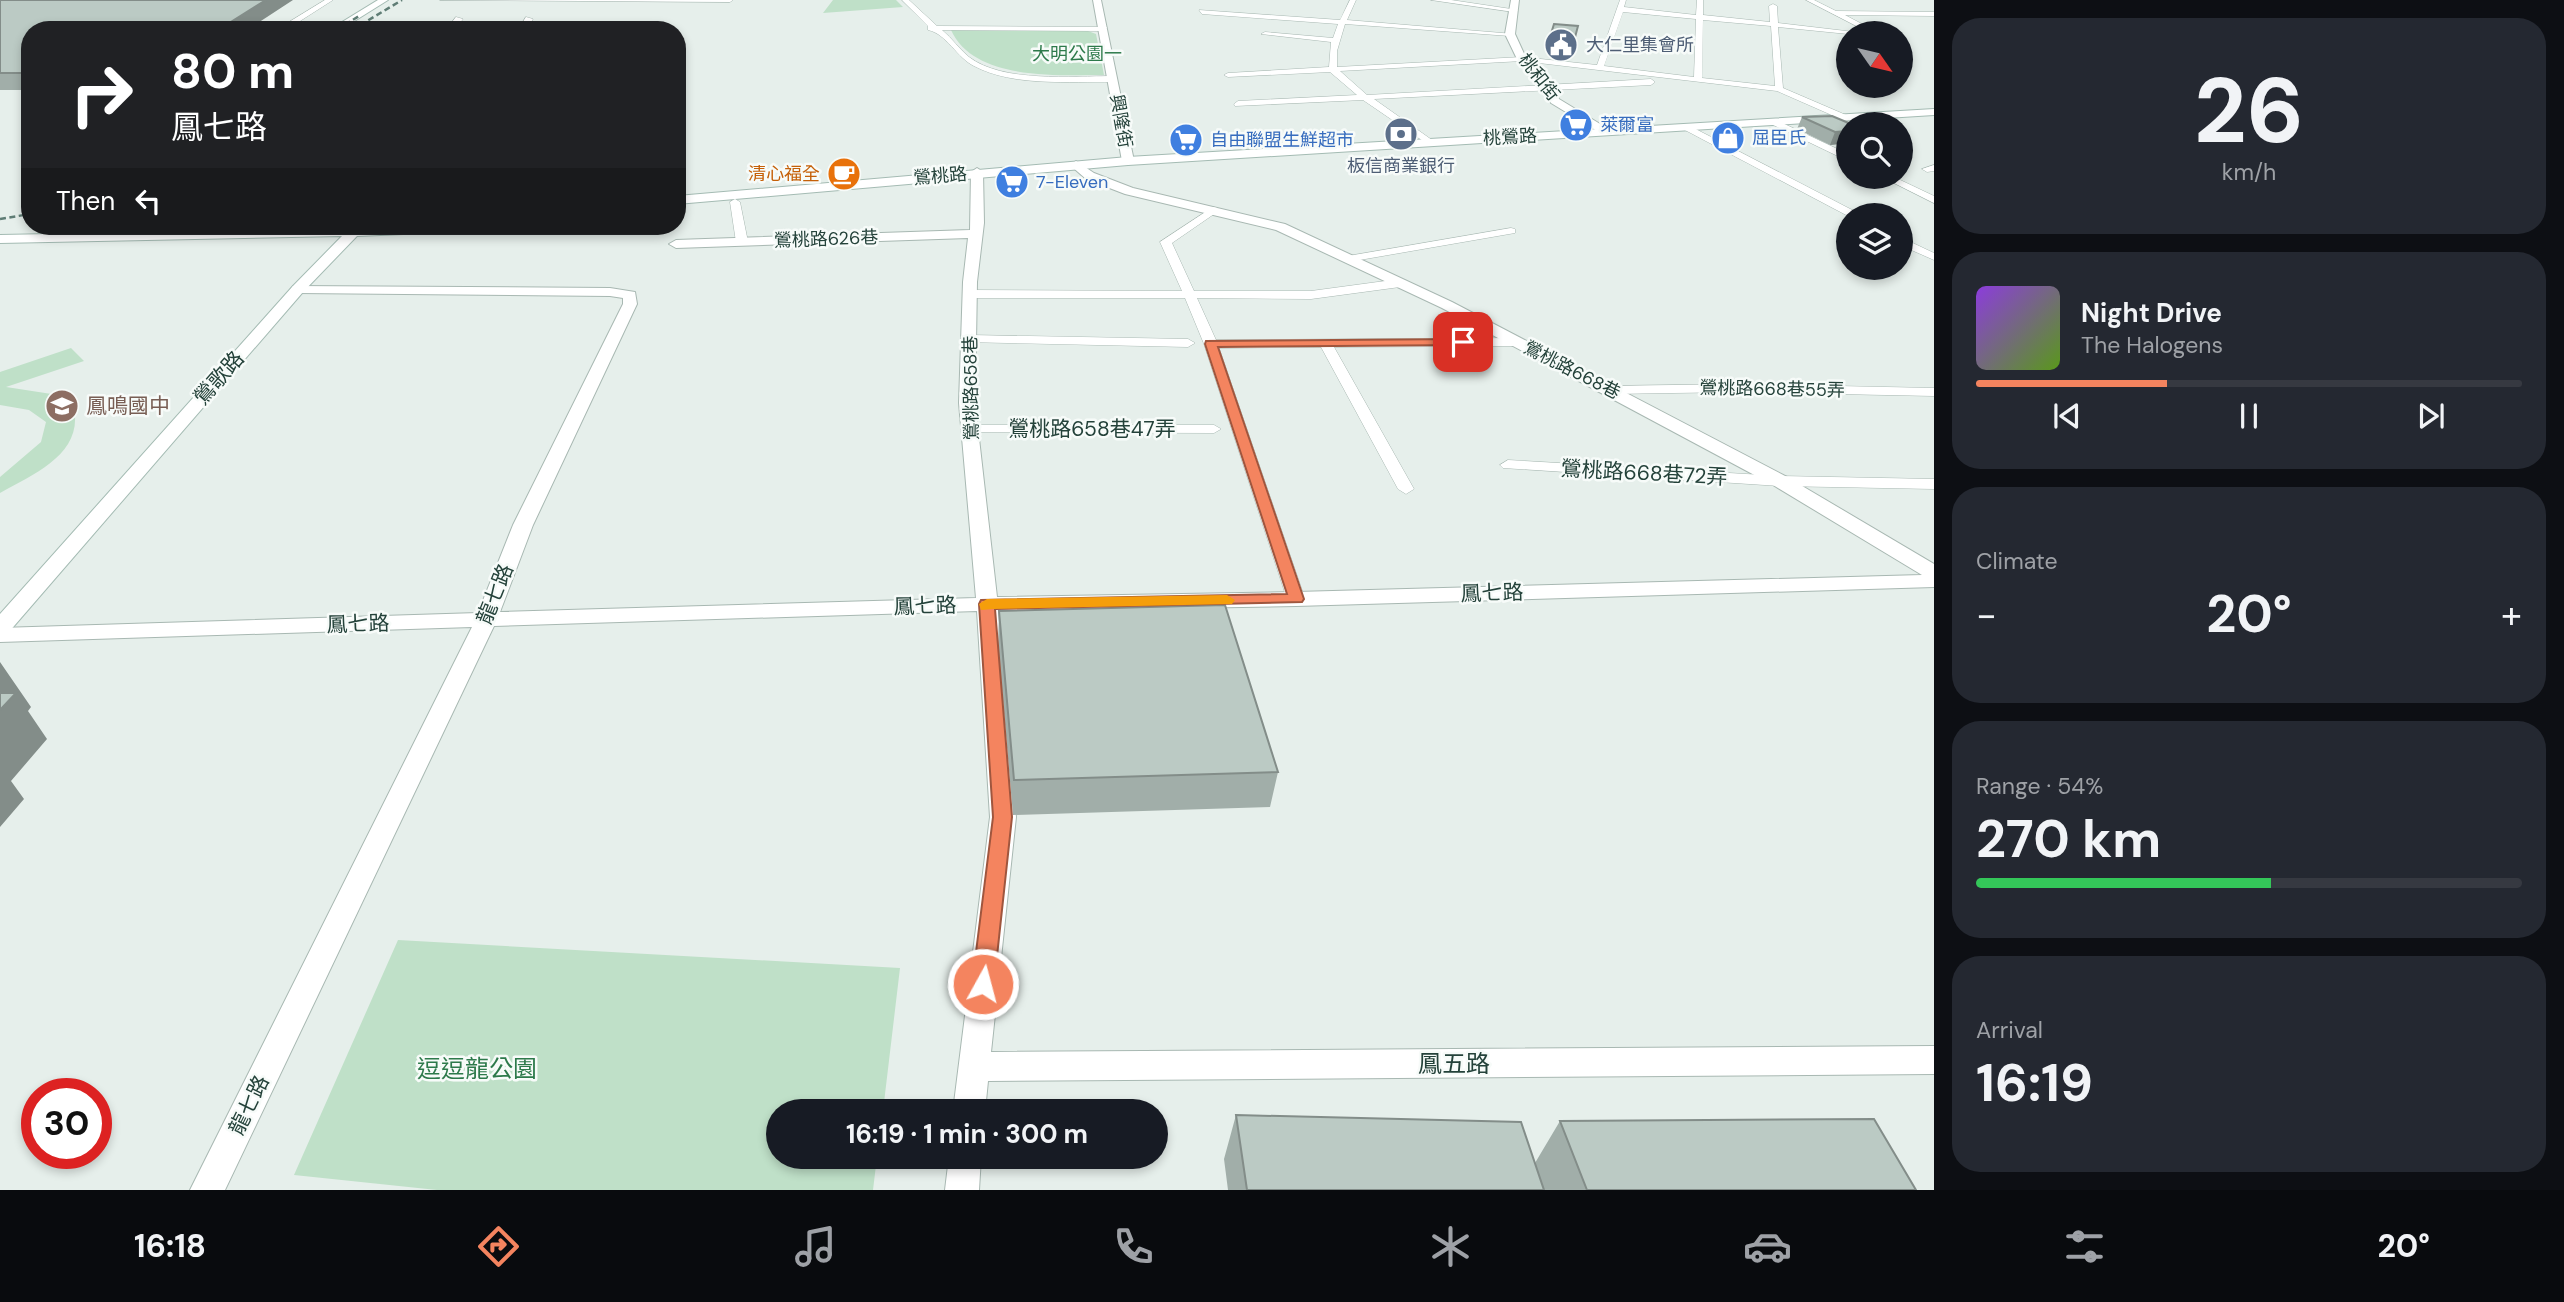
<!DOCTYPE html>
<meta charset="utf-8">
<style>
body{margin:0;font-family:"DM Sans","Noto Sans TC",sans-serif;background:#242831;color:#f1f3f6;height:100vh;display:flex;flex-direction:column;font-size:26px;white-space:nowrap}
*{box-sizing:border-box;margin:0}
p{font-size:23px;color:#9ea1a6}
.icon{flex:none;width:38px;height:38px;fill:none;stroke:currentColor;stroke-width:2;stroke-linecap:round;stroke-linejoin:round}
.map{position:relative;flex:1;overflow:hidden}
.side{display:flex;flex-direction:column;gap:18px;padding:18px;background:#0d0f14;width:630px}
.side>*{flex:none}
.guide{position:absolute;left:21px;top:21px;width:665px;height:214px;border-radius:28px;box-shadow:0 4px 10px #0003;background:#202124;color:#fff;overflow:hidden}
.needle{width:46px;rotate:124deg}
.controls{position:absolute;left:1836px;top:21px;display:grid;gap:14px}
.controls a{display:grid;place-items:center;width:77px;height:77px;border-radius:50%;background:#171b24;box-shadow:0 4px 10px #0003;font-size:35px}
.speed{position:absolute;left:21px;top:1078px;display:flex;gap:14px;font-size:35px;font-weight:700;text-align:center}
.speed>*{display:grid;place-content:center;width:91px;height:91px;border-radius:50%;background:#171b24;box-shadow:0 4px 10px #0003;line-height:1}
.speed .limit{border:10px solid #d22;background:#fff;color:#111}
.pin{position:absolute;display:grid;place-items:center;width:60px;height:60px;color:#fff;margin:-30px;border-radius:14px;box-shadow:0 4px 10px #0006}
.me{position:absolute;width:77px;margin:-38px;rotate:7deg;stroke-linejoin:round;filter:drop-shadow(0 0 5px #0008)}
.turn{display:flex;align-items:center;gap:24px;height:147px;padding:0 35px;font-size:32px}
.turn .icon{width:91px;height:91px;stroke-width:2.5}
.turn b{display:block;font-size:49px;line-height:60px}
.then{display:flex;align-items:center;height:66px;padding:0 35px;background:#0003;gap:14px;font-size:26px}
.big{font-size:52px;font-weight:700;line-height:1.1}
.side .tile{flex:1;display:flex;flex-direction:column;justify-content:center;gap:10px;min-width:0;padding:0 24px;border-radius:28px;background:#242831}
.side .dial{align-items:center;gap:0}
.dial b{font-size:91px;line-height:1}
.song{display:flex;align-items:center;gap:21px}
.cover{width:84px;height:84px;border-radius:10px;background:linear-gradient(135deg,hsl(270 70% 55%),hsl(90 70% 35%))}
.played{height:7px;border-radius:4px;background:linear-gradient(90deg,#f4845f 35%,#363941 35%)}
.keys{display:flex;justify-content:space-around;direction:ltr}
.heat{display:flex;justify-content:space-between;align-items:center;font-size:38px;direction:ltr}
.charge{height:10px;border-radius:5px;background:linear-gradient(90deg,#34c759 54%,#363941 0)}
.trip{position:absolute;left:766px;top:1099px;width:402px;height:70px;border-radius:35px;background:#171b24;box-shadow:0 4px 10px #0003;font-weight:700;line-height:70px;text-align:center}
.dock{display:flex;height:112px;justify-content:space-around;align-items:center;background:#090b0e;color:#9ea1a6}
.dock .icon{width:49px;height:49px}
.dock .selected{color:#f4845f}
.dock b{font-size:32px;color:#f1f3f6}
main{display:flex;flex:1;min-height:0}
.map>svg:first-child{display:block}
</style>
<main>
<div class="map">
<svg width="1934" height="1190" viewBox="0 0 1934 1190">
<rect width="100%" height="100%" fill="#e6efeb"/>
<path fill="#bfe0c8" d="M 833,0 L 896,0 L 903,7 L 823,13 Z
M 951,30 L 1088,31 L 1096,34 L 1104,75 C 1058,75 974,81 951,30 Z
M 71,348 L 84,361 L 6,387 L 71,397 C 90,451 39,471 0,493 L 0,477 L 41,442 L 46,422 L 29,410 L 0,405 L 0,372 Z
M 398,940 L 900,968 L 883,1111 L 779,1111 L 779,1157 L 877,1157 L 873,1190 L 437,1190 L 294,1175 Z"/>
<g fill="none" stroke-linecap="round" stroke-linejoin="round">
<defs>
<path id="lane" d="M 325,0 L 333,0 L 286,30 L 276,30 Z
M 440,0 L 733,0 L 730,2 Z
M 902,0 L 909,0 L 937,26 L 1107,27 L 1104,31 L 942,30 C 952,38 959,49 969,57 C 1003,83 1072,76 1113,76 L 1117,79 L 1113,82 C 1069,81 1014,87 974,66 C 957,58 947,34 928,30 L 928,26 Z
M 1350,0 L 1356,0 L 1347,20 L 1514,34 L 1510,36 L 1345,24 L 1337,51 L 1337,67 L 1522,57 L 1597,65 L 1620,0 L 1626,0 L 1624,7 L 1696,15 L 1697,0 L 1703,0 L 1703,15 L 1770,22 L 1769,6 L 1773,4 L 1777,6 L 1778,23 L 1863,33 L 1848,34 L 1778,27 L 1783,88 L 1846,115 L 1846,119 L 1843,120 L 1777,91 L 1522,61 L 1340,71 L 1367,95 L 1651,79 L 1655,82 L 1651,85 L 1374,99 L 1432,140 L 1434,142 L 1429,145 L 1363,100 L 1235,106 L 1234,104 L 1238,101 L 1357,95 L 1330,72 L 1228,77 L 1224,75 L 1228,73 L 1329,67 L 1331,42 L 1261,34 L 1265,32 L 1333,38 L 1338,24 L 1202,14 L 1199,10 L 1340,20 ZM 1623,12 L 1696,19 L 1694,77 L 1604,66 ZM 1703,20 L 1771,26 L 1775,86 L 1702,78 Z
M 1431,0 L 1451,0 L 1518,10 L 1514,12 Z
M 1806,0 L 1814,0 L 1836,11 L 1934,12 L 1934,16 L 1845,15 L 1879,33 L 1870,33 Z
M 456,17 L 463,19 L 454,30 L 446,30 Z
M 526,17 L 533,19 L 526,30 L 518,30 Z
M 1774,119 L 1848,154 L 1848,161 L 1771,124 L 1771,120 Z
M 1686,124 L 1858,213 L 1859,215 L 1848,216 L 1683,129 L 1681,127 Z
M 1934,165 L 1934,171 L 1927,172 L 1922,169 Z
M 1882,177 L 1894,177 L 1934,196 L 1934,203 Z
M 735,199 L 740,202 L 748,242 L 742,245 L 736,242 L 730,202 Z
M 1213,207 L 1217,208 L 1217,212 L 1172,243 L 1194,291 L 1311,291 L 1400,279 L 1406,283 L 1400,287 L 1311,299 L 1197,298 L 1216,340 L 1518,338 L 1525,342 L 1518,346 L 1334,347 L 1414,489 L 1406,494 L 1398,489 L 1321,347 L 1219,348 L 1305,599 L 1296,605 L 1287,599 L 1204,344 L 1185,298 L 970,298 L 964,294 L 970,290 L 1182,291 L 1160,242 Z
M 278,226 L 289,226 L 281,236 L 273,236 L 271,234 Z
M 489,226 L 500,226 L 494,229 Z
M 1511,228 L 1515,229 L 1515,233 L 1348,262 L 1342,259 L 1348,256 Z
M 1900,237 L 1934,253 L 1934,260 L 1900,245 Z
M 969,335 L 1188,339 L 1195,343 L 1188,347 L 964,342 L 964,336 Z
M 1736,384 L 1934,388 L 1934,396 L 1736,392 L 1611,394 L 1604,390 L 1611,386 Z
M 970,425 L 1214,425 L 1221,429 L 1214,433 L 965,432 L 963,429 Z
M 1508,460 L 1780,476 L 1934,479 L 1934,489 L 1780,486 L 1503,468 L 1500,465 Z"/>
<path id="street" d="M 1093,0 L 1101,0 L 1134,161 L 1128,165 L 1122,161 Z
M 1511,0 L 1519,0 L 1515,34 L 1526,58 L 1553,86 L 1559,99 L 1610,130 L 1610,134 L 1602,134 L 1551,103 L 1544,89 L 1517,59 L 1505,34 Z
M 1076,161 L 1094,173 L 1133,188 L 1285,224 L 1452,302 L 1787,477 L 1934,564 L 1934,587 L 1296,606 L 998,611 L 1016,817 L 991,1052 L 1934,1046 L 1934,1074 L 988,1081 L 985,1111 L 953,1111 L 990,817 L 977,611 L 494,626 L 225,1190 L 190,1190 L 472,627 L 0,642 L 0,628 L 478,613 L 513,525 L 623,304 L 623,298 L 610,296 L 298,293 L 291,289 L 293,286 L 610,288 L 635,292 L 637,304 L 533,525 L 500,612 L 976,598 L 959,403 L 963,282 L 968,238 L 676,248 L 669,244 L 676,240 L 970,230 L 971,172 L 977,168 L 983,172 L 984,223 L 977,282 L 975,403 L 997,597 L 1296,592 L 1922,575 L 1773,485 L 1442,308 L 1276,230 L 1125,194 L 1086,179 L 1070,165 Z
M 949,1157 L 981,1157 L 979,1190 L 945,1190 Z"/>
<path id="secondary" d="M 378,0 L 388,0 L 340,30 L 329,30 Z
M 1934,109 L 1934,115 L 1128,165 L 677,204 L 677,196 L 1128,157 Z
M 352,226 L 503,226 L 496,230 L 357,236 L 303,292 L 8,633 L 0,635 L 0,614 L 293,286 L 342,236 L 0,243 L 0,235 L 350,228 Z"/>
</defs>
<use href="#lane" stroke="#a8b8b2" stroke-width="1"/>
<use href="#street" stroke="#a8b8b2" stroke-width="2"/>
<use href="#secondary" stroke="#a4bbb3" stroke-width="2"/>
<use href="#lane" fill="#fff" fill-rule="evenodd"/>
<use href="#street" fill="#fff" fill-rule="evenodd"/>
<use href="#secondary" fill="#fff" fill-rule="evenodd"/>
<path stroke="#5f7d75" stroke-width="2.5" stroke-dasharray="6 3.5" stroke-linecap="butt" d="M 337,30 L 359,16
M 352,30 L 402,0
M 0,219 L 30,214"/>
</g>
<path fill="#a1aea9" d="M 0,0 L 30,30 L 30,90 L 0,90 Z
M 1554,24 L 1573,45 L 1570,56 L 1552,54 L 1554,48 L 1547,48 Z
M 1802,117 L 1848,124 L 1848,143 L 1830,145 L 1797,129 Z
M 999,611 L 1278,772 L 1270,807 L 1013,815 L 998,645 Z
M 1236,1115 L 1535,1163 L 1560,1121 L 1916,1190 L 1228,1190 L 1224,1159 Z"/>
<path fill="#838d89" d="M 266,0 L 293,0 L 247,30 L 218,30 Z
M 1848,131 L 1848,143 L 1830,145 L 1835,132 Z
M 0,662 L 31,707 L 28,711 L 47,739 L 11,781 L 24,799 L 0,827 Z"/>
<path fill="#bbcac4" stroke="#838d89" stroke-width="2" d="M 0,0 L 266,0 L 218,30 L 30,30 L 30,73 L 0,73 Z
M 1554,24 L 1578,26 L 1573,45 L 1555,43 L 1557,38 L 1550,37 Z
M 1832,116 L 1851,124 L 1848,124 L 1848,131 L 1835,132 L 1802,117 Z
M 1225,605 L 1278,772 L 1014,780 L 999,611 Z
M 0,693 L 16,693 L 0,710 Z
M 1236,1115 L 1521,1122 L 1544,1190 L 1247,1190 Z
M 1874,1119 L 1916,1190 L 1587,1190 L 1560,1121 Z"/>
<path fill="#f4845f" stroke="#9f563e" stroke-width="2" d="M 1463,339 L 1469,342 L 1467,345 L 1218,347 L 1304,599 L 1302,602 L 995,609 L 1012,817 L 994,984 L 991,990 L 983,993 L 975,990 L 972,984 L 993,817 L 979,604 L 981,600 L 1287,594 L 1205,344 L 1206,341 Z"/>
<path fill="#f59e0b" d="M 1227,595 L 1235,600 L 1232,604 L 993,609 L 981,610 L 979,604 L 987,599 Z"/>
<defs>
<symbol id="civic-disc" viewBox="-11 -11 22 22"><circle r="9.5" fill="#5c6f8a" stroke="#f7fbf9"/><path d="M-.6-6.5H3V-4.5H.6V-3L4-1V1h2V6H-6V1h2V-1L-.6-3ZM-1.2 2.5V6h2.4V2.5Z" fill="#fff"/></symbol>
<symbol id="supermarket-disc" viewBox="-11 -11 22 22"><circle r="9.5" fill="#3f7fe0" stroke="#f7fbf9"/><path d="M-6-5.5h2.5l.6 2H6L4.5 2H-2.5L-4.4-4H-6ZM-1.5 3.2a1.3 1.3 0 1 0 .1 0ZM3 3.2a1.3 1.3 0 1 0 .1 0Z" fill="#fff"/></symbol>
<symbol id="bank-disc" viewBox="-11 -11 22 22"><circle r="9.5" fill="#5c6f8a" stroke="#f7fbf9"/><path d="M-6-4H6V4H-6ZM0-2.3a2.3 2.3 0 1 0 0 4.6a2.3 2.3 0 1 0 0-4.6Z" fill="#fff"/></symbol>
<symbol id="shop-disc" viewBox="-11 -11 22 22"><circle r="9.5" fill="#3f7fe0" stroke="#f7fbf9"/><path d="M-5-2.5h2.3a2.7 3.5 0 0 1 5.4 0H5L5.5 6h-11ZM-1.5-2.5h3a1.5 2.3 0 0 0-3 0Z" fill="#fff"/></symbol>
<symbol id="cafe-disc" viewBox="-11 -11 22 22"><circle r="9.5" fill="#e8710a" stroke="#f7fbf9"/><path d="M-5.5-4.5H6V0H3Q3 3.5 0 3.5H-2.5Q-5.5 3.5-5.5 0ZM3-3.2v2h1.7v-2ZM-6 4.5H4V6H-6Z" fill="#fff"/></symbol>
<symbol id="school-disc" viewBox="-11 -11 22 22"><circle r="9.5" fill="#8d6e63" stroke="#f7fbf9"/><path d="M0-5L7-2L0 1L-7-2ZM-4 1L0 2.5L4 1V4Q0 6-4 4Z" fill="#fff"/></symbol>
</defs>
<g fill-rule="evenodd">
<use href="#civic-disc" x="1542" y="26" width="38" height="38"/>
<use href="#supermarket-disc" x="1557" y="106" width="38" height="38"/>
<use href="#bank-disc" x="1382" y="115" width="38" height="38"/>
<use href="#shop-disc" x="1709" y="119" width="38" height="38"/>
<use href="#supermarket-disc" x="1167" y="121" width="38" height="38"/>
<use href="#cafe-disc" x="825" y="155" width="38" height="38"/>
<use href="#supermarket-disc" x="993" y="163" width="38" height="38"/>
<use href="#school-disc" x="43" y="387" width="38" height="38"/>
</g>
<g text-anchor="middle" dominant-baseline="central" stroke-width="5" stroke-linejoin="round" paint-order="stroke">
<g font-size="18" fill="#4e5e75" stroke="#f7fbf9" text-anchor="start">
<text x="1586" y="45">大仁里集會所</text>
<text x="1401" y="166" text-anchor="middle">板信商業銀行</text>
</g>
<g font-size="18" fill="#2d7a4b" stroke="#f7fbf9">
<text x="1077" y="54">大明公園一</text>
</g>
<g font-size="18" fill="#24423a" stroke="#f7fbf9">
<text transform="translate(1539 77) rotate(52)">桃和街</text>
<text transform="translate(1121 121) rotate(80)">興隆街</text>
<text transform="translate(1510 137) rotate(-3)">桃鶯路</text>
<text transform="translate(940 176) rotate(-5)">鶯桃路</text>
<text transform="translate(826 239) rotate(-2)">鶯桃路626巷</text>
<text transform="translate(1572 370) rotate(27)">鶯桃路668巷</text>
<text transform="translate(971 388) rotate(-91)">鶯桃路658巷</text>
<text transform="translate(1772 389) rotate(1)">鶯桃路668巷55弄</text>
</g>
<g font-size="18" fill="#366cbe" stroke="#f7fbf9" text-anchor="start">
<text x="1600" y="125">萊爾富</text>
<text x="1752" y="138">屈臣氏</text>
<text x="1210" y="140">自由聯盟生鮮超市</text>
<text x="1036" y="182">7-Eleven</text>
</g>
<g font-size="18" fill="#c56008" stroke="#f7fbf9" text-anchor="end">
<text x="820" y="174">清心福全</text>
</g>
<g font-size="21" fill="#24423a" stroke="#f7fbf9">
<text transform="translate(219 378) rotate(-49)">鶯歌路</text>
<text x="1092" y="429">鶯桃路658巷47弄</text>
<text transform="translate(1644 473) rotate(3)">鶯桃路668巷72弄</text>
<text transform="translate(1492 593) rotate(-2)">鳳七路</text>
<text transform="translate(495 594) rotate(-68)">龍七路</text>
<text transform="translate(925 606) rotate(-2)">鳳七路</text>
<text transform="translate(358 624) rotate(-2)">鳳七路</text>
<text transform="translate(249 1105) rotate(-64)">龍七路</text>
</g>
<g font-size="21" fill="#785e54" stroke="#f7fbf9" text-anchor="start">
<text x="86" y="406">鳳鳴國中</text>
</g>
<g font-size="24" fill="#24423a" stroke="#f7fbf9">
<text x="1454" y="1063">鳳五路</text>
</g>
<g font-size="24" fill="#2d7a4b" stroke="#f7fbf9">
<text x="477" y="1068">逗逗龍公園</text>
</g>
</g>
</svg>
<div class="controls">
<a><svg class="needle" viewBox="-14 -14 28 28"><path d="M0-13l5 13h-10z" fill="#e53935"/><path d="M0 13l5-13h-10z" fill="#9ea1a6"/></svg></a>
<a><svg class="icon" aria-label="search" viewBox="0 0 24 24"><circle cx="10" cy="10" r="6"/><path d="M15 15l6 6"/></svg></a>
<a><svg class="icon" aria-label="layers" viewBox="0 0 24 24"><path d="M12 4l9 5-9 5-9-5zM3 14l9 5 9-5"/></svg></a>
</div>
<div class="speed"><div class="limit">30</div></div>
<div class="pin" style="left:1463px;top:342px;background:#d93025"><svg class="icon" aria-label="arrive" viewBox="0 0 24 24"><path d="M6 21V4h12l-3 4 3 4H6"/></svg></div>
<svg class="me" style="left:983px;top:984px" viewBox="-20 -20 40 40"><circle r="17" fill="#f4845f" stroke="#fff" stroke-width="3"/><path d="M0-11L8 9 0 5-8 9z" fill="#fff"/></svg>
<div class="trip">16:19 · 1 min · 300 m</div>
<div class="guide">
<div class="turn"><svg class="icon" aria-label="right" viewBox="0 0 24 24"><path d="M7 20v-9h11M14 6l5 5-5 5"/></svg><div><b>80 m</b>鳳七路</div></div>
<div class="then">Then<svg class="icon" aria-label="left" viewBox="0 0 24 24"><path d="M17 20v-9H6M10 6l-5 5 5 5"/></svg></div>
</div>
</div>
<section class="side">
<div class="tile dial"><b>26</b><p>km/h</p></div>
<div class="tile">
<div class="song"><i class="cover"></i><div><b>Night Drive</b><p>The Halogens</p></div></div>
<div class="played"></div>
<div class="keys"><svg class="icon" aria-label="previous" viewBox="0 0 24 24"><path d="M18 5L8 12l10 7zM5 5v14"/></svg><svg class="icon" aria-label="pause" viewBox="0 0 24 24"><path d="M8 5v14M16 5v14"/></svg><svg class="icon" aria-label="next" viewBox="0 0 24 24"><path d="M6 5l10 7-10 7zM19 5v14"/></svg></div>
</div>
<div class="tile"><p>Climate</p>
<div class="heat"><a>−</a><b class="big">20°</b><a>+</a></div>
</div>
<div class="tile"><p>Range · 54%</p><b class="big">270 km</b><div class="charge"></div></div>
<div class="tile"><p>Arrival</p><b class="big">16:19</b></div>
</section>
</main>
<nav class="dock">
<b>16:18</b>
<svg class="icon selected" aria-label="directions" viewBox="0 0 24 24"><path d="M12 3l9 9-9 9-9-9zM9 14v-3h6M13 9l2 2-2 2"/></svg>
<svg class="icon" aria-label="music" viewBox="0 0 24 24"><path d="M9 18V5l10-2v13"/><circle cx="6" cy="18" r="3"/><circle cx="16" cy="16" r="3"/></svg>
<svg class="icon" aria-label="phone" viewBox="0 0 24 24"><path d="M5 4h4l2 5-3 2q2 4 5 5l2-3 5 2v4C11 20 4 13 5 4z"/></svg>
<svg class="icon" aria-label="climate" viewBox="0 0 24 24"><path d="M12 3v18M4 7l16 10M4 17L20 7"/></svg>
<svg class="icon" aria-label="car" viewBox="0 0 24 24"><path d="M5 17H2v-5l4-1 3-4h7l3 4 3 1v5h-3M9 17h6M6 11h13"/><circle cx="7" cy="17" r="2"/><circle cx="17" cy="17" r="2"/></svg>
<svg class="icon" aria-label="filters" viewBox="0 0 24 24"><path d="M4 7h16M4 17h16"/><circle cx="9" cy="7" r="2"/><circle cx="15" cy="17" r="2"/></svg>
<b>20°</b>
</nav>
